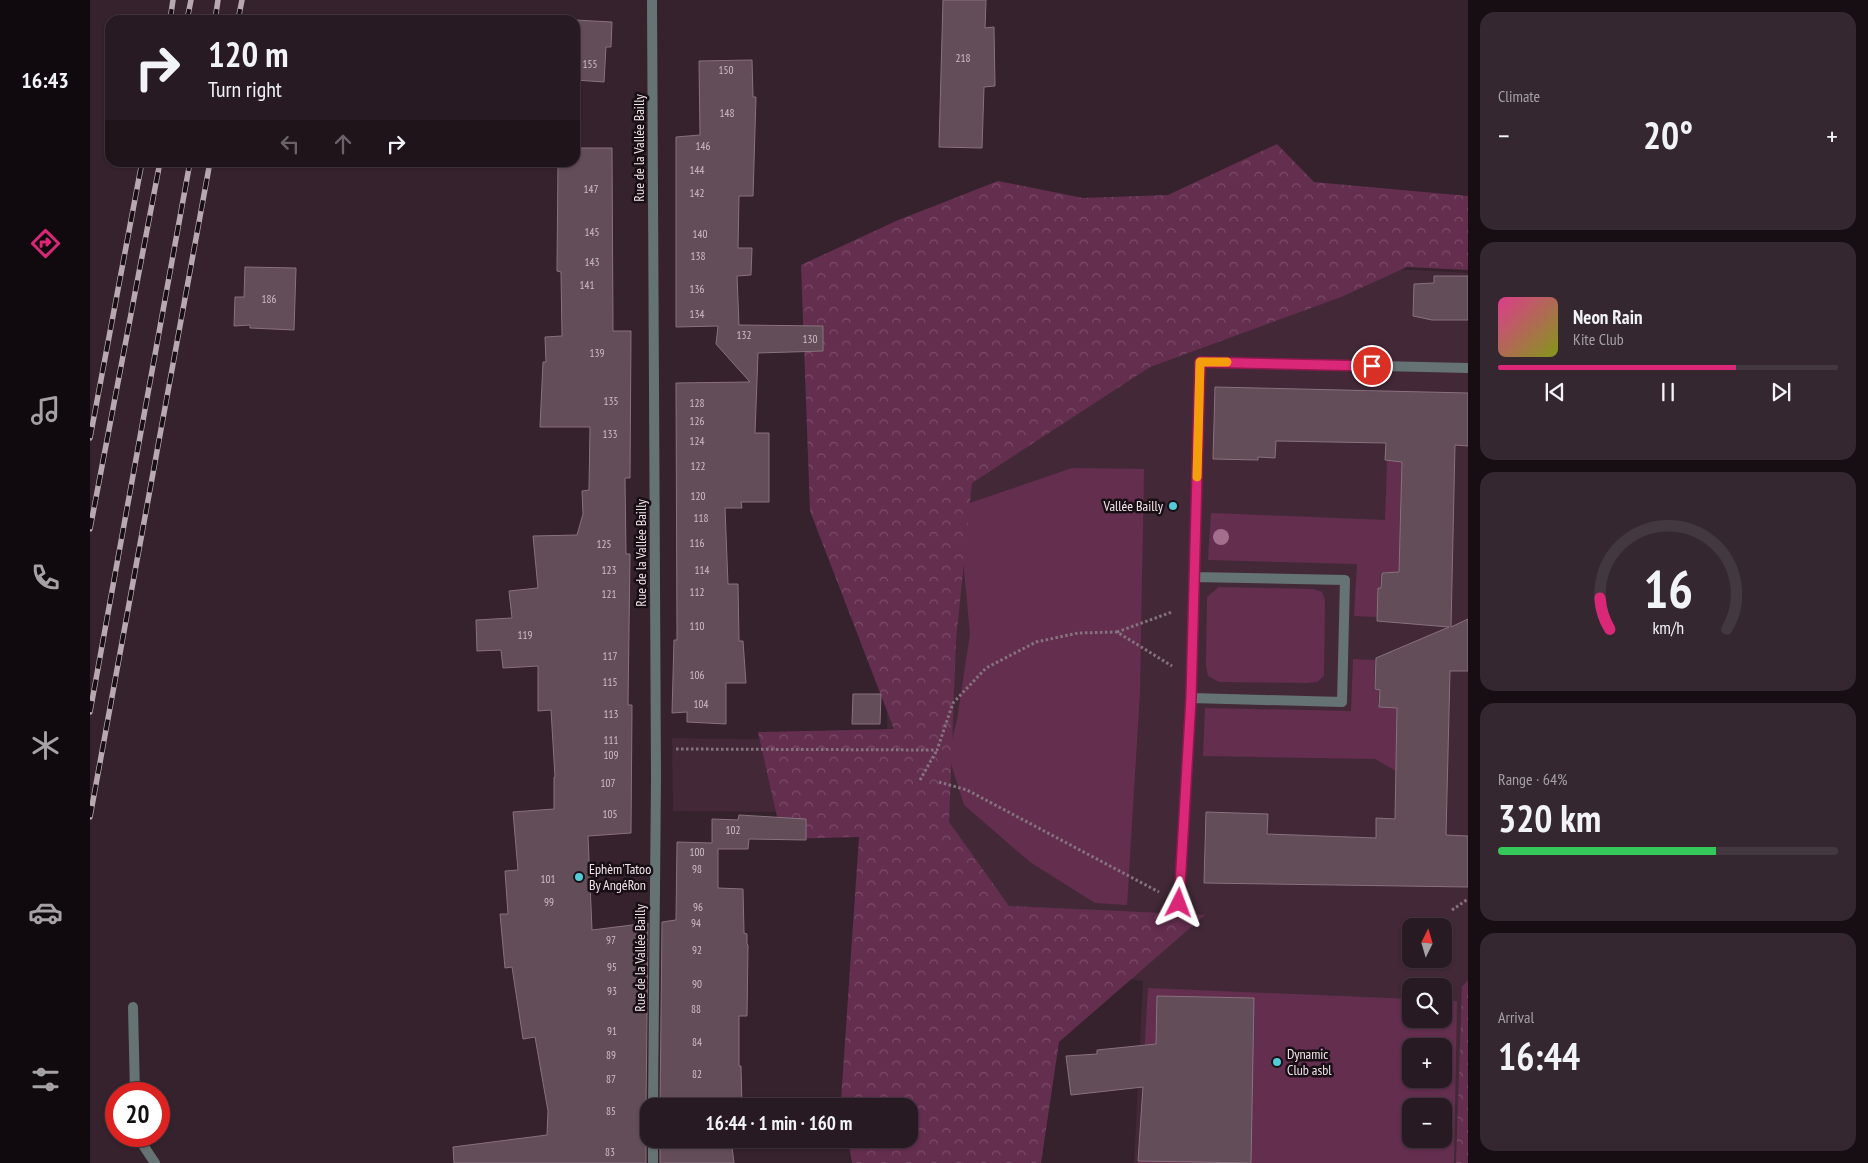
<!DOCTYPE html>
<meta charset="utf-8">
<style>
body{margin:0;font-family:"PT Sans Narrow",sans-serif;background:#34272f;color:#f1f3f6;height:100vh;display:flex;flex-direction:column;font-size:19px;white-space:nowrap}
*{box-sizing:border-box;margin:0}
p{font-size:16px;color:#a5a1a5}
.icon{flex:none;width:28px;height:28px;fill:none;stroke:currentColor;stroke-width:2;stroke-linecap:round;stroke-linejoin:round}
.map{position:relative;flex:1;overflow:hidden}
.drawer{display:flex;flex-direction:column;gap:12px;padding:12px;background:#160e13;width:400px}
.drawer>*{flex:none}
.top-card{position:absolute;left:15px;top:15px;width:475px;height:152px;border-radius:15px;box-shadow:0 1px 4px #0004,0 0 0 1px #443840;background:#281a22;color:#f1f3f6;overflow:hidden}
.needle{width:32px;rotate:5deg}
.controls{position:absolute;left:1312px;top:918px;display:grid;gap:10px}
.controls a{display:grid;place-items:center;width:50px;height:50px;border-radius:10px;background:#281a22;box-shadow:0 1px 4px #0004,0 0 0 1px #443840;font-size:25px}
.speed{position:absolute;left:15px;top:1082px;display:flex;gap:10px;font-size:25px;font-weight:700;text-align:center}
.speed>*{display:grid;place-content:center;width:65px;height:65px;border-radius:50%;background:#281a22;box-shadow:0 1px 4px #0004,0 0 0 1px #443840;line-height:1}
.speed .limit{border:8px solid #d22;background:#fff;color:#111}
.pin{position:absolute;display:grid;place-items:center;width:42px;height:42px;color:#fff;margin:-21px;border:2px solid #fff;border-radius:50%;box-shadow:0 1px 5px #0007}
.me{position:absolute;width:55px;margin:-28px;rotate:3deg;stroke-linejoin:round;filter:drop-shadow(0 0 4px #0008)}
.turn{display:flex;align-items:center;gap:18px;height:105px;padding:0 20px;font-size:22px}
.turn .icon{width:65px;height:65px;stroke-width:2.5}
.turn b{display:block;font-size:35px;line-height:42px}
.lanes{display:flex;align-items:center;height:48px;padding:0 20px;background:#0003;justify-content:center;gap:25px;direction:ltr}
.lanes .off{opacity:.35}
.big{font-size:38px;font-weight:700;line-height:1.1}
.drawer .widget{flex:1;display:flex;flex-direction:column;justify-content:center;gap:8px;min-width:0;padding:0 18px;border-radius:15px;background:#34272f}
.drawer .dial{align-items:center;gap:0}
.dial svg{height:130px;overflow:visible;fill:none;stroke:#443840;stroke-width:7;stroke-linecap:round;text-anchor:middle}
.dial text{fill:#f1f3f6;stroke:none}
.song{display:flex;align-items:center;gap:15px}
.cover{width:60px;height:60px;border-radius:8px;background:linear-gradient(135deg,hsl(330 70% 55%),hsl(70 70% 35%))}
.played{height:5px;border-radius:2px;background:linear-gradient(90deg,#db2777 70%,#443840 70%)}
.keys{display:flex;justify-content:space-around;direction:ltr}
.heat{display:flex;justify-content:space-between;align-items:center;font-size:28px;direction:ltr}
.charge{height:8px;border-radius:4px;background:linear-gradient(90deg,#34c759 64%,#443840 0)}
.trip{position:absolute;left:550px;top:1098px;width:278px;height:50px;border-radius:15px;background:#281a22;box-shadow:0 1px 4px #0004,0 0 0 1px #443840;font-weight:700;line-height:50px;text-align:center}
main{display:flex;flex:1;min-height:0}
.tabs{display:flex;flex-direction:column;width:90px;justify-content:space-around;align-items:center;background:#100a0e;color:#a5a1a5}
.tabs .icon{width:35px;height:35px}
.tabs .current{color:#db2777}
.tabs b{font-size:22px;color:#f1f3f6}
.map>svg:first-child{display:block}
</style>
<main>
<nav class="tabs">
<b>16:43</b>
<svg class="icon current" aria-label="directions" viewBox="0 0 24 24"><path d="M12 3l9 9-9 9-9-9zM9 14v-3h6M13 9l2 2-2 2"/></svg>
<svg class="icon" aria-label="music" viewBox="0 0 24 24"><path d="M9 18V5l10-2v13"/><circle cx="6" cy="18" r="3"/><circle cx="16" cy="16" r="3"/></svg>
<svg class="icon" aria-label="phone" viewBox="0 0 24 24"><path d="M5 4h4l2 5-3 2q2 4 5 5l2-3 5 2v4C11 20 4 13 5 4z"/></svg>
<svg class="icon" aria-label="climate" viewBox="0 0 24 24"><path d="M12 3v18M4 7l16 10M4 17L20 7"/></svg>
<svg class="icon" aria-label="car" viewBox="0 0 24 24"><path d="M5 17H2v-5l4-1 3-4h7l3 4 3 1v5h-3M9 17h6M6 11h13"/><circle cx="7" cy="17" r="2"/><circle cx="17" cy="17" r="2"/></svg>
<svg class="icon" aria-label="filters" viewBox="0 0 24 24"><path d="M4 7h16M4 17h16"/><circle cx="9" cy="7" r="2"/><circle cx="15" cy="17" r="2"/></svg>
</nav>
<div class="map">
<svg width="1378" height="1163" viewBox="0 0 1378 1163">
<defs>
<pattern id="forest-crowns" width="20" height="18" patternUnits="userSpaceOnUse" patternTransform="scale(1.25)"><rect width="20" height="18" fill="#642e4f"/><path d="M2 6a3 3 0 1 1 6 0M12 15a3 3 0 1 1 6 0" fill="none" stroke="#7b4c68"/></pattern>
</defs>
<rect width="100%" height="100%" fill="#36222d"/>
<path fill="#432938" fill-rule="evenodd" d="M 777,267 L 967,267 L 1324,270 L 1378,273 L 1378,1163 L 1044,1163 L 1053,981 L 966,968 L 824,813 L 583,811 L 582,738 L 798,741 ZM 1321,926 L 1354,926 L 1354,959 L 1321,959 ZM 1321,986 L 1354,986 L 1354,1019 L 1321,1019 ZM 1321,1046 L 1354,1046 L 1354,1079 L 1321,1079 ZM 1321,1106 L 1354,1106 L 1354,1139 L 1321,1139 Z"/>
<path fill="#642e4f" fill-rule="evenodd" d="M 1297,461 L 1313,461 L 1309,572 L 1291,572 L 1290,587 L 1288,587 L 1287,617 L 1264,616 L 1267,564 L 1118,560 L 1121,513 L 1295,520 Z
M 982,468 L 1054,469 L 1050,693 L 1037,905 L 1005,903 L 940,862 L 874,805 L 858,754 L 867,720 L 880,634 L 868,507 Z
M 1129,587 L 1223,589 L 1232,592 L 1235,600 L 1234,676 L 1227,682 L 1217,683 L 1129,682 L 1118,676 L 1116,666 L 1117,597 Z
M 1263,659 L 1285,660 L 1284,690 L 1289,690 L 1288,704 L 1291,707 L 1307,707 L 1306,771 L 1285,759 L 1113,756 L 1115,708 L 1261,711 Z
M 1058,988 L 1321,999 L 1321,1019 L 1354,1019 L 1354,1001 L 1367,1001 L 1364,1163 L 1048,1163 ZM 1321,1046 L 1354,1046 L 1354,1079 L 1321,1079 ZM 1321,1106 L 1354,1106 L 1354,1139 L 1321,1139 Z"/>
<path fill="url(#forest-crowns)" d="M 1187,144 L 1224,182 L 1378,196 L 1378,270 L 1317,267 L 1251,297 L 1060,367 L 882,483 L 866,640 L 859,822 L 919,906 L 1115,915 L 969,1042 L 951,1163 L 762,1163 L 758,1139 L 819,1139 L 819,1106 L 752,1106 L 751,1100 L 769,837 L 692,839 L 668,732 L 804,729 L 720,511 L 711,265 L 806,221 L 908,181 L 993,198 L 1078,195 Z
M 1378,980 L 1378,1163 L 1366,1163 L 1372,987 Z"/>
<path fill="#634d59" stroke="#89717e" d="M 853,0 L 896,0 L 895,28 L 904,27 L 905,86 L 894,87 L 892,148 L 849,147 Z
M 485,20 L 522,22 L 521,47 L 516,47 L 514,82 L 485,80 Z
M 662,60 L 663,97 L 666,97 L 663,196 L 649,196 L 648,248 L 662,248 L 661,275 L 647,276 L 649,325 L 733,326 L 733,351 L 668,353 L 665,433 L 679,433 L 679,502 L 651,502 L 652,508 L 635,508 L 638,584 L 648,584 L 649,641 L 653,641 L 656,683 L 636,683 L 636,724 L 597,722 L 597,712 L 582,713 L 584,640 L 587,640 L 586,383 L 660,382 L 626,344 L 628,326 L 586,327 L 586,137 L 610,135 L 609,61 Z
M 485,148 L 522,148 L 523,331 L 541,331 L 540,478 L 535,478 L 536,554 L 540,554 L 538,705 L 542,705 L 541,833 L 498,836 L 502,930 L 558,923 L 556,1106 L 559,1111 L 559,1134 L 556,1139 L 556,1163 L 364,1163 L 363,1147 L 457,1135 L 458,1111 L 445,1037 L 433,1039 L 422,967 L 415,968 L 410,914 L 418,914 L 415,871 L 428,870 L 423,812 L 464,809 L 464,777 L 465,777 L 461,710 L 448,711 L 448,666 L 413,668 L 411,650 L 387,651 L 386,620 L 422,618 L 419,591 L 448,588 L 443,536 L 487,535 L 493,514 L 492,491 L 499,490 L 500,427 L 450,427 L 453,362 L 456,362 L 455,337 L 472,336 L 471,272 L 467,271 L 468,162 L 485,162 Z
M 155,267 L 206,268 L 204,330 L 160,328 L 160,325 L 144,326 L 145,297 L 154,297 Z
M 1344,276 L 1378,276 L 1378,320 L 1342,320 L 1323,316 L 1324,284 L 1344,283 Z
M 1125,387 L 1378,393 L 1378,446 L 1365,445 L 1361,627 L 1378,619 L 1378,671 L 1360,671 L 1356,835 L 1378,836 L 1378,887 L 1114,883 L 1116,812 L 1178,814 L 1177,834 L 1286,838 L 1286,818 L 1305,819 L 1307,708 L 1289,707 L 1290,690 L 1285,689 L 1286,658 L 1359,627 L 1287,621 L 1288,588 L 1291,588 L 1292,573 L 1309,572 L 1312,462 L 1295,460 L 1296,443 L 1186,441 L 1185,458 L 1168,457 L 1168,460 L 1123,459 Z
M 763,694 L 791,694 L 790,724 L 762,724 Z
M 649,815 L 716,819 L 716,840 L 659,839 L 658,849 L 628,849 L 628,888 L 653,889 L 654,933 L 657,934 L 657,944 L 658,945 L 657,1016 L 649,1016 L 649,1066 L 651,1066 L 652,1106 L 570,1106 L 572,922 L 586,920 L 587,842 L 622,843 L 622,819 L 648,820 Z
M 1067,996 L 1164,998 L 1161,1163 L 1048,1161 L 1053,1087 L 981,1095 L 976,1056 L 1007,1054 L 1007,1050 L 1066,1044 Z
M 570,1139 L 641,1139 L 644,1163 L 570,1163 Z"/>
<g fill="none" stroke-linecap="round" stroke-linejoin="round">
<path stroke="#85737d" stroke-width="3" stroke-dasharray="2.5 2.5" stroke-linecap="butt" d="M 1027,632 L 1082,612
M 586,749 L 847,750 L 863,703 L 896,668 L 946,642 L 988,633 L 1027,632 L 1082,666
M 830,780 L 847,750
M 849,782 L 877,790 L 1069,892
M 1362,910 L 1378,899"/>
<path stroke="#657374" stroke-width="10" d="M 1101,698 L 1252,702 L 1255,580 L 1104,577
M 1089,903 L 1101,698 L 1110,362 L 1378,368
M 43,1007 L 45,1094
M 47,1136 L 65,1163"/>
<path stroke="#657374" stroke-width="10" d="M 562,0 L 566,778 L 563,1106
M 563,1163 L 563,1139"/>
<defs>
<path id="rail" d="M 80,20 L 83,0
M 97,20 L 101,0
M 125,20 L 128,0
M 148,20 L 152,0
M 0,438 L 52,162
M 0,529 L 70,162
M 0,712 L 100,162
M 0,817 L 120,162"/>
</defs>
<use href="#rail" stroke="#b8a8b0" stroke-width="5.5"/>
<use href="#rail" stroke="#180f14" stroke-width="4" stroke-dasharray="11" stroke-linecap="butt"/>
</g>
<circle fill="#a36f8d" cx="1131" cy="537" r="8"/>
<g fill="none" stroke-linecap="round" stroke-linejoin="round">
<defs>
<path id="route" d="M 1089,903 L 1101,698 L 1110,362 L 1282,366"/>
</defs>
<use href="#route" stroke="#8e194d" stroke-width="12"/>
<use href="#route" stroke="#db2777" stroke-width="9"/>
<path stroke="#f59e0b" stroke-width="9" d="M 1107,477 L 1110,362 L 1137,362"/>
</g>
<g fill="#52cbd7" stroke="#180f14" stroke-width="2">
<circle cx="1083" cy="506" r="5"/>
<circle cx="489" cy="877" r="5"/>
<circle cx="1187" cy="1062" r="5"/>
</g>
<g text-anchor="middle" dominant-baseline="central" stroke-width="5" stroke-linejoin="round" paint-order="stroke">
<g font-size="11" fill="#cfbfc7">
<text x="873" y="58">218</text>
<text x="500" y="64">155</text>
<text x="636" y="70">150</text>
<text x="637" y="113">148</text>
<text x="613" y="146">146</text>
<text x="607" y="170">144</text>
<text x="501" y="189">147</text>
<text x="607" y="193">142</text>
<text x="502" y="232">145</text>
<text x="610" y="234">140</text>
<text x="608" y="256">138</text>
<text x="502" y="262">143</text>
<text x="497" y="285">141</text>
<text x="607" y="289">136</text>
<text x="179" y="299">186</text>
<text x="607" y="314">134</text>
<text x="654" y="335">132</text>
<text x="720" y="339">130</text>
<text x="507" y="353">139</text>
<text x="521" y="401">135</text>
<text x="607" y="403">128</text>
<text x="607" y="421">126</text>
<text x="520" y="434">133</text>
<text x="607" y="441">124</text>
<text x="608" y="466">122</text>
<text x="608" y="496">120</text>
<text x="611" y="518">118</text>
<text x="607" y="543">116</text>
<text x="514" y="544">125</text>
<text x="519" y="570">123</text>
<text x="612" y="570">114</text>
<text x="607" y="592">112</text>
<text x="519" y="594">121</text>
<text x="607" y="626">110</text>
<text x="435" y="635">119</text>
<text x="520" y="656">117</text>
<text x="607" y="675">106</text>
<text x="520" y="682">115</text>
<text x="611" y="704">104</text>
<text x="521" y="714">113</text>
<text x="521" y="740">111</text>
<text x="521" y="755">109</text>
<text x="518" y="783">107</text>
<text x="520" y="814">105</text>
<text x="643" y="830">102</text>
<text x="607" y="852">100</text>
<text x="607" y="869">98</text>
<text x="458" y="879">101</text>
<text x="459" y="902">99</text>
<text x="608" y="907">96</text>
<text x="606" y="923">94</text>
<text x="521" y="940">97</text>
<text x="607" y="950">92</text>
<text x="522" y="967">95</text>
<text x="607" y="984">90</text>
<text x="522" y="991">93</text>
<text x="606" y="1009">88</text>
<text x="522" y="1031">91</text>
<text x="607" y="1042">84</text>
<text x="521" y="1055">89</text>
<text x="607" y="1074">82</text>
<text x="521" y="1079">87</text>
<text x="521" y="1111">85</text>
<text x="520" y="1152">83</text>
</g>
<g font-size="14" fill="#f3e5ec" stroke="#180f14">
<text transform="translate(549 148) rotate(-90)">Rue de la Vallée Bailly</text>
<text transform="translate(551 553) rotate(-90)">Rue de la Vallée Bailly</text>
<text transform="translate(550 958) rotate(-90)">Rue de la Vallée Bailly</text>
</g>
<g font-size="14" fill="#f3e5ec" stroke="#180f14" text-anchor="start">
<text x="1073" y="506" text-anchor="end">Vallée Bailly</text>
<text x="499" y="869">Ephèm'Tatoo<tspan x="499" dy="16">By AngéRon</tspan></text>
<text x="1197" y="1054">Dynamic<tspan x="1197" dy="16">Club asbl</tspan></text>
</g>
</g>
</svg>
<div class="controls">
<a><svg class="needle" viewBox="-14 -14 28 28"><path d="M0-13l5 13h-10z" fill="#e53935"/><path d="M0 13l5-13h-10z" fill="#a5a1a5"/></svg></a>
<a><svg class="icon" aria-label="search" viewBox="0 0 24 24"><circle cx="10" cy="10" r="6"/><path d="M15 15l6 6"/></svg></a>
<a>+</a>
<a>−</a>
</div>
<div class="speed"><div class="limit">20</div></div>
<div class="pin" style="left:1282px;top:366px;background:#d93025"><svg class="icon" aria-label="arrive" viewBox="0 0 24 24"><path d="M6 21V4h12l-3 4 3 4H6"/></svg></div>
<svg class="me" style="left:1089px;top:903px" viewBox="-20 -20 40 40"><path d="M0-17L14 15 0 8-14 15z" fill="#db2777" stroke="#fff" stroke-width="4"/></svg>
<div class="trip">16:44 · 1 min · 160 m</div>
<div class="top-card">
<div class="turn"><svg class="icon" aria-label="right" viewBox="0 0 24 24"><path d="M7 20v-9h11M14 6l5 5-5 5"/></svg><div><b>120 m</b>Turn right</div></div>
<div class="lanes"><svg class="icon off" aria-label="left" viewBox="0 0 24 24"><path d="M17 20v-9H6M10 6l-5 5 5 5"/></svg><svg class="icon off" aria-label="ahead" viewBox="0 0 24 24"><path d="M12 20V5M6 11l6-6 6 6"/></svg><svg class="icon" aria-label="right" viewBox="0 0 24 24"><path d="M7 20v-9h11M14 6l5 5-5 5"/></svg></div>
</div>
</div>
<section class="drawer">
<div class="widget"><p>Climate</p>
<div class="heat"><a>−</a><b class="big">20°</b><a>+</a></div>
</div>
<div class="widget">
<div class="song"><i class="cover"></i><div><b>Neon Rain</b><p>Kite Club</p></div></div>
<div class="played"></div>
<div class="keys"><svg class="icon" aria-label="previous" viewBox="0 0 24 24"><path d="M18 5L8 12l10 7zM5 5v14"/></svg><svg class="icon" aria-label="pause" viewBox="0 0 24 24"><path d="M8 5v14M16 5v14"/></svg><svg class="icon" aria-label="next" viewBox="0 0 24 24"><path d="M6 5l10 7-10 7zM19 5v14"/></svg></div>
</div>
<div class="widget dial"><svg viewBox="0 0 100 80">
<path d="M14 69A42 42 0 1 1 86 69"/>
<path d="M14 69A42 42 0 0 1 8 50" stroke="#db2777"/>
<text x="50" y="56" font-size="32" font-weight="700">16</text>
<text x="50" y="72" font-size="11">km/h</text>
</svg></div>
<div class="widget"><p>Range · 64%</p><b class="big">320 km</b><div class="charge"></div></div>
<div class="widget"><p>Arrival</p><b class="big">16:44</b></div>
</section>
</main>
